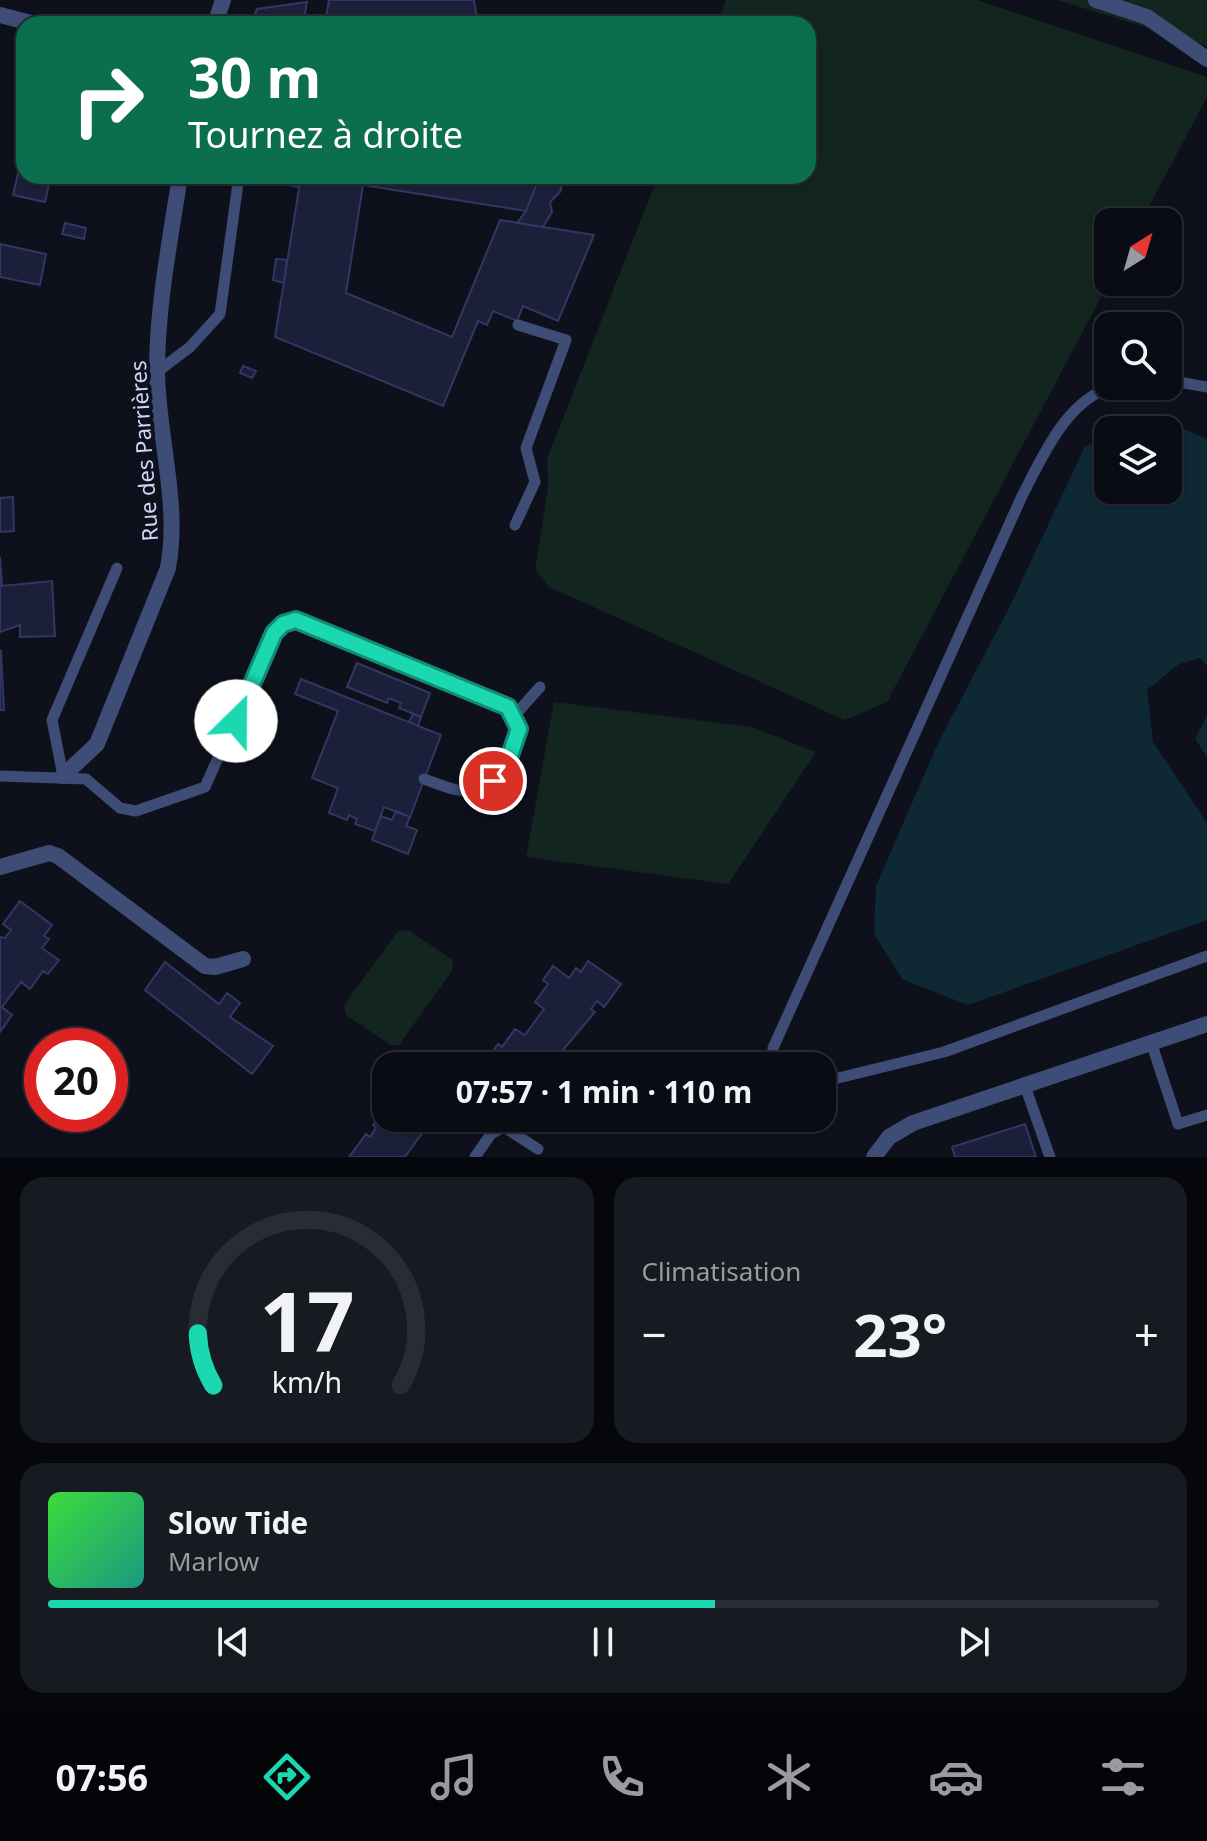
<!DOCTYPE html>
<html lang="fr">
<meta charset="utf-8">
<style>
body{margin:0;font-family:"Noto Sans",sans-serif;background:#181a22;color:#f1f3f6;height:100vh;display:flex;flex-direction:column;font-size:30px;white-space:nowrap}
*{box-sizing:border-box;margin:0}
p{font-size:26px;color:#999ba0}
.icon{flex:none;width:44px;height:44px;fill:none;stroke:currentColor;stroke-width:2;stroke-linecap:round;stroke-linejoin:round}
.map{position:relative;height:1157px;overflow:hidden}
.side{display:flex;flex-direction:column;gap:20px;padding:20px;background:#06070c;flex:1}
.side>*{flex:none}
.top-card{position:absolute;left:16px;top:16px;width:800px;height:168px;border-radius:24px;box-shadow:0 2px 6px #0004,0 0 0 2px #2a2c34;background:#0b6e4f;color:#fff;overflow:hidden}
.needle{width:52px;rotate:37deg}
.buttons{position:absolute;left:1094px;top:208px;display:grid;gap:16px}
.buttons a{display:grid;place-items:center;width:88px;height:88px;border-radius:16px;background:#0a0c15;box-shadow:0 2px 6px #0004,0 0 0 2px #2a2c34;font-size:40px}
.speed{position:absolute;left:24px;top:1028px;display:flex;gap:16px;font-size:40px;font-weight:700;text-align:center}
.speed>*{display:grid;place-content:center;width:104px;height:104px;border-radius:50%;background:#0a0c15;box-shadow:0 2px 6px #0004,0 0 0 2px #2a2c34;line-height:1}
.speed .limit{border:12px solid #d22;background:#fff;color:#111}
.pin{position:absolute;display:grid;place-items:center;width:68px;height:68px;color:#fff;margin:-34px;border:4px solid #fff;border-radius:50%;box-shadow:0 2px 8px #0007}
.me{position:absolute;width:88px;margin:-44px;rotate:23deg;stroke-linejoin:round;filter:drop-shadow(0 0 6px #0008)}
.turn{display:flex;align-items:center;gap:28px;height:168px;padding:0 40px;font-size:36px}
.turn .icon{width:104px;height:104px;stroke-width:2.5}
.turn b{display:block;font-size:56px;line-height:68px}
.big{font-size:60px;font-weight:700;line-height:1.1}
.side .tile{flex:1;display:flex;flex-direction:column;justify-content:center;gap:12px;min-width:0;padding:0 28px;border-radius:24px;background:#181a22}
.side .dial{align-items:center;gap:0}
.dial svg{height:208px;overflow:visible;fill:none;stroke:#2a2c34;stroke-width:7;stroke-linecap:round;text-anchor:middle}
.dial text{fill:#f1f3f6;stroke:none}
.song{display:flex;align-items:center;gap:24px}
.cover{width:96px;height:96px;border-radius:12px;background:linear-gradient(135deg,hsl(120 70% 55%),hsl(170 70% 35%))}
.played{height:8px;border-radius:4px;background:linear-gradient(90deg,#1bd8b1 60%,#2a2c34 60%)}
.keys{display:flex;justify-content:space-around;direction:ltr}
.heat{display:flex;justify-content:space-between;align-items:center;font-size:44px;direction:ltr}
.side .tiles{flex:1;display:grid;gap:20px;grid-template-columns:1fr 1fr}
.tile:last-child{grid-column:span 2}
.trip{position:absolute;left:372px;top:1052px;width:464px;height:80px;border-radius:24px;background:#0a0c15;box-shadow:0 2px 6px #0004,0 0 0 2px #2a2c34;font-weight:700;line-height:80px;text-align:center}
.tabs{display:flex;height:128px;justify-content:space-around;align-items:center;background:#040508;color:#999ba0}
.tabs .icon{width:56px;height:56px}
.tabs .selected{color:#1bd8b1}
.tabs b{font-size:36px;color:#f1f3f6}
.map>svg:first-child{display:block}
</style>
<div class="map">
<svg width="1207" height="1157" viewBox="0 0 1207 1157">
<rect width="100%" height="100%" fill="#0e101c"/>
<path fill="#12251e" d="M 726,0 L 977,0 L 1207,77 L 1207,97 L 1141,222 L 1108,222 L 1109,282 L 887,702 L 845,720 L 549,587 L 535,570 L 548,487 L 547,459 L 658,176 L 808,176 L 808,24 L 717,24 Z
M 1057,0 L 1207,0 L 1207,46 Z
M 554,702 L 752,727 L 816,752 L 728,884 L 526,857 Z
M 408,930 L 453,960 L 452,971 L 399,1045 L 391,1045 L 346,1015 L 344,1005 L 398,931 Z"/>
<path fill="#0e2834" d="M 1161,419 L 1207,439 L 1207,665 L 1200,658 L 1179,664 L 1147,690 L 1153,742 L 1207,823 L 1207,920 L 968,1005 L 902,979 L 874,934 L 876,886 L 938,743 L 1011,604 L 1085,446 L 1108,438 L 1108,490 L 1168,490 L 1168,430 L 1130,430 Z
M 1207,715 L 1207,757 L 1195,739 Z"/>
<path fill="#1c1f3a" stroke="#313763" stroke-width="2" d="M 329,0 L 474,0 L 478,24 L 325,24 Z
M 307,2 L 303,24 L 251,24 L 257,9 Z
M 24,147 L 24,176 L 51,176 L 45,202 L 13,195 Z
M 288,176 L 301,176 L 299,187 L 287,185 Z
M 301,176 L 540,176 L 526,211 L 363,185 L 346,293 L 452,337 L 500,220 L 594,235 L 558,321 L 523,306 L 517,321 L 493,311 L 487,325 L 478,321 L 443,406 L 275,337 Z
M 540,176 L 565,176 L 560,192 L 550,202 L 552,212 L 543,227 L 517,223 L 526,211 Z
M 65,223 L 86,228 L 84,239 L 62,234 Z
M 0,244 L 46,254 L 40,285 L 0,277 Z
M 276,259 L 287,260 L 284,283 L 273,280 Z
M 243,366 L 256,371 L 252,378 L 240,373 Z
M 13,497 L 14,531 L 0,532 L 0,498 Z
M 0,557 L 2,586 L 52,581 L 55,636 L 20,637 L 20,625 L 0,632 Z
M 0,651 L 1,651 L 4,710 L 0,710 Z
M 357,663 L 430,693 L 421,717 L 399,708 L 401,703 L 389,698 L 387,703 L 347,687 Z
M 301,679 L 441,735 L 410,817 L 384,807 L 375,831 L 355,824 L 357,819 L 349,815 L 347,820 L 329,813 L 338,788 L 312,778 L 338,711 L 295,694 Z
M 413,714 L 421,717 L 418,726 L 409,722 Z
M 396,811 L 410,817 L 406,826 L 417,830 L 408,854 L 372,840 L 381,816 L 392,820 Z
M 20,901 L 52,925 L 44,936 L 49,939 L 42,948 L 59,960 L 48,974 L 43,971 L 30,989 L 21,982 L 2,1007 L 12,1015 L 0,1032 L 0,937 L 5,938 L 11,930 L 3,924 Z
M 588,961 L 621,984 L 604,1007 L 597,1001 L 591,1009 L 595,1012 L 556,1058 L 560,1060 L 556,1066 L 499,1066 L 488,1058 L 498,1044 L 502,1047 L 515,1029 L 525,1035 L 544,1009 L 535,1002 L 548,984 L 543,980 L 553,966 L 569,978 L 576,968 L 581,972 Z
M 165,962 L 219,1004 L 227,993 L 240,1003 L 230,1017 L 273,1046 L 252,1074 L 145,990 Z
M 382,1112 L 386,1118 L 445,1118 L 437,1128 L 430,1122 L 405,1157 L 349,1157 L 366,1134 L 370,1137 L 376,1128 L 373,1125 Z
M 1025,1124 L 1036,1157 L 955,1157 L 952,1147 Z"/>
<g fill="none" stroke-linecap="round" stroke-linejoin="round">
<path stroke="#3e4d75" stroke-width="11" d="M 157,372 L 190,347 L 220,314 L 239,176
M 1168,380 L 1207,387
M 515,525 L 535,482 L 526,448 L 566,340 L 518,325
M 515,715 L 540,687
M 0,776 L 86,779 L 120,808 L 136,811 L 205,787 L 274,633 L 283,624 L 296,620 L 500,701 C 509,708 518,716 519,727 C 521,748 501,783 480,789 C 461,795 441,785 424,779
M 63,776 L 52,720 L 117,568
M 1151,1042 L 1178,1124 L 1207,1115
M 775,1066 L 773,1048 L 1022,496 C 1043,456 1067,398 1115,386
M 822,1082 L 944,1052 L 1207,956
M 1025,1086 L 1050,1157
M 475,1157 L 491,1134 L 504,1127 L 538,1149"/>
<path stroke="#3e4d75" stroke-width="16" d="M 1096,0 L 1147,17 L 1207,59
M 0,15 L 35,24
M 215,24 L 223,0
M 63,776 L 97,744 L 168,568 C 180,504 158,437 157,372 C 157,306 170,241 180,176
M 0,867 L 49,853 L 58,856 L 205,966 L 215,967 L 243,959
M 874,1157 L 889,1137 L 913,1123 L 1207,1024"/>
</g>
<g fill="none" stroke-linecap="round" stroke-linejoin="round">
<defs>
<path id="route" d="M 236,721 L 274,633 L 283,624 L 296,620 L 508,707 L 519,729 L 506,767 L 493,781"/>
</defs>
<use href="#route" stroke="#128c73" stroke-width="20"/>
<use href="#route" stroke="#1bd8b1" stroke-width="14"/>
</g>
<g text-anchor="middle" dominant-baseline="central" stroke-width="8" stroke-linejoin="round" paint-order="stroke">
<g font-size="22" fill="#cfd7f9" stroke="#0e101c">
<text transform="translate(143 451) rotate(-94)">Rue des Parrières</text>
</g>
</g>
</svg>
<div class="buttons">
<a><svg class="needle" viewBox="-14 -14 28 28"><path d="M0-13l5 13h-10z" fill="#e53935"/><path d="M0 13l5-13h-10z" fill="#999ba0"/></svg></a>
<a><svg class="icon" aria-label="search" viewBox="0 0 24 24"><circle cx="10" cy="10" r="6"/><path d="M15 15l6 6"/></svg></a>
<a><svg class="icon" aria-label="layers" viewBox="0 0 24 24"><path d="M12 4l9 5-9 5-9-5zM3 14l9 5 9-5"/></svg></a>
</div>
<div class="speed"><div class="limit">20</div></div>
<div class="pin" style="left:493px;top:781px;background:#d93025"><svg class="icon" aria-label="arrive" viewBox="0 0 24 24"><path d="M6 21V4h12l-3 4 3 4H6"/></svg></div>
<svg class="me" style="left:236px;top:721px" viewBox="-20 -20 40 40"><circle r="19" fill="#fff"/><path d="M0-13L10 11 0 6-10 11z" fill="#1bd8b1"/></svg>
<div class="trip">07:57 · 1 min · 110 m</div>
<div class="top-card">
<div class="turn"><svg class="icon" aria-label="right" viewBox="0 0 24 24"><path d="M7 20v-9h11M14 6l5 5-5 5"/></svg><div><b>30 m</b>Tournez à droite</div></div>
</div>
</div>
<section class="side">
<div class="tiles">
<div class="tile dial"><svg viewBox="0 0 100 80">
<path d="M14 69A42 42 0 1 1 86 69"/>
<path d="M14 69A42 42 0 0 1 8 49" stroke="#1bd8b1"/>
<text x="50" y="56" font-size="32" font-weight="700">17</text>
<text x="50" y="72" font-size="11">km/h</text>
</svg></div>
<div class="tile"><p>Climatisation</p>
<div class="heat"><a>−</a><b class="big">23°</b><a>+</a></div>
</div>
<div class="tile">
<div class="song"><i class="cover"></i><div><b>Slow Tide</b><p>Marlow</p></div></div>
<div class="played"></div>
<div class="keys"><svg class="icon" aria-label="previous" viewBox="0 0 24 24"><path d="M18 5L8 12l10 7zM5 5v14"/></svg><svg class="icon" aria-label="pause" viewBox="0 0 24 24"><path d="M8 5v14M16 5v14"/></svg><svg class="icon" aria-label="next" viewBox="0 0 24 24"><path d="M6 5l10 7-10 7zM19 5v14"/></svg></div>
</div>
</div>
</section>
<nav class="tabs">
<b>07:56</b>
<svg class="icon selected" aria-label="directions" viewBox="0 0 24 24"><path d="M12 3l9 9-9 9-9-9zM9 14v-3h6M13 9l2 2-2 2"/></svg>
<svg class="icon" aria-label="music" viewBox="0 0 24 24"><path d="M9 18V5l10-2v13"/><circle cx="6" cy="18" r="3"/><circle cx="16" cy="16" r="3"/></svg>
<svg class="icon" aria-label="phone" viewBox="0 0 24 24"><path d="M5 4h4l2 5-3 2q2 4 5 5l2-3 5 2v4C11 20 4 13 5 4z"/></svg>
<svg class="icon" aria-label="climate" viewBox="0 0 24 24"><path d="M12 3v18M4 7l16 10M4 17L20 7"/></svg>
<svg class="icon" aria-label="car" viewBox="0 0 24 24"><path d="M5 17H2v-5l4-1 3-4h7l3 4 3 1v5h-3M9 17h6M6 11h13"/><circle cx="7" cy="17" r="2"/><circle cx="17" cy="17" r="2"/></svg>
<svg class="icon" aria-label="filters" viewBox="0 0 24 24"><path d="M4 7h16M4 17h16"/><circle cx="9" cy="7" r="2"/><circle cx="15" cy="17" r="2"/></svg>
</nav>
